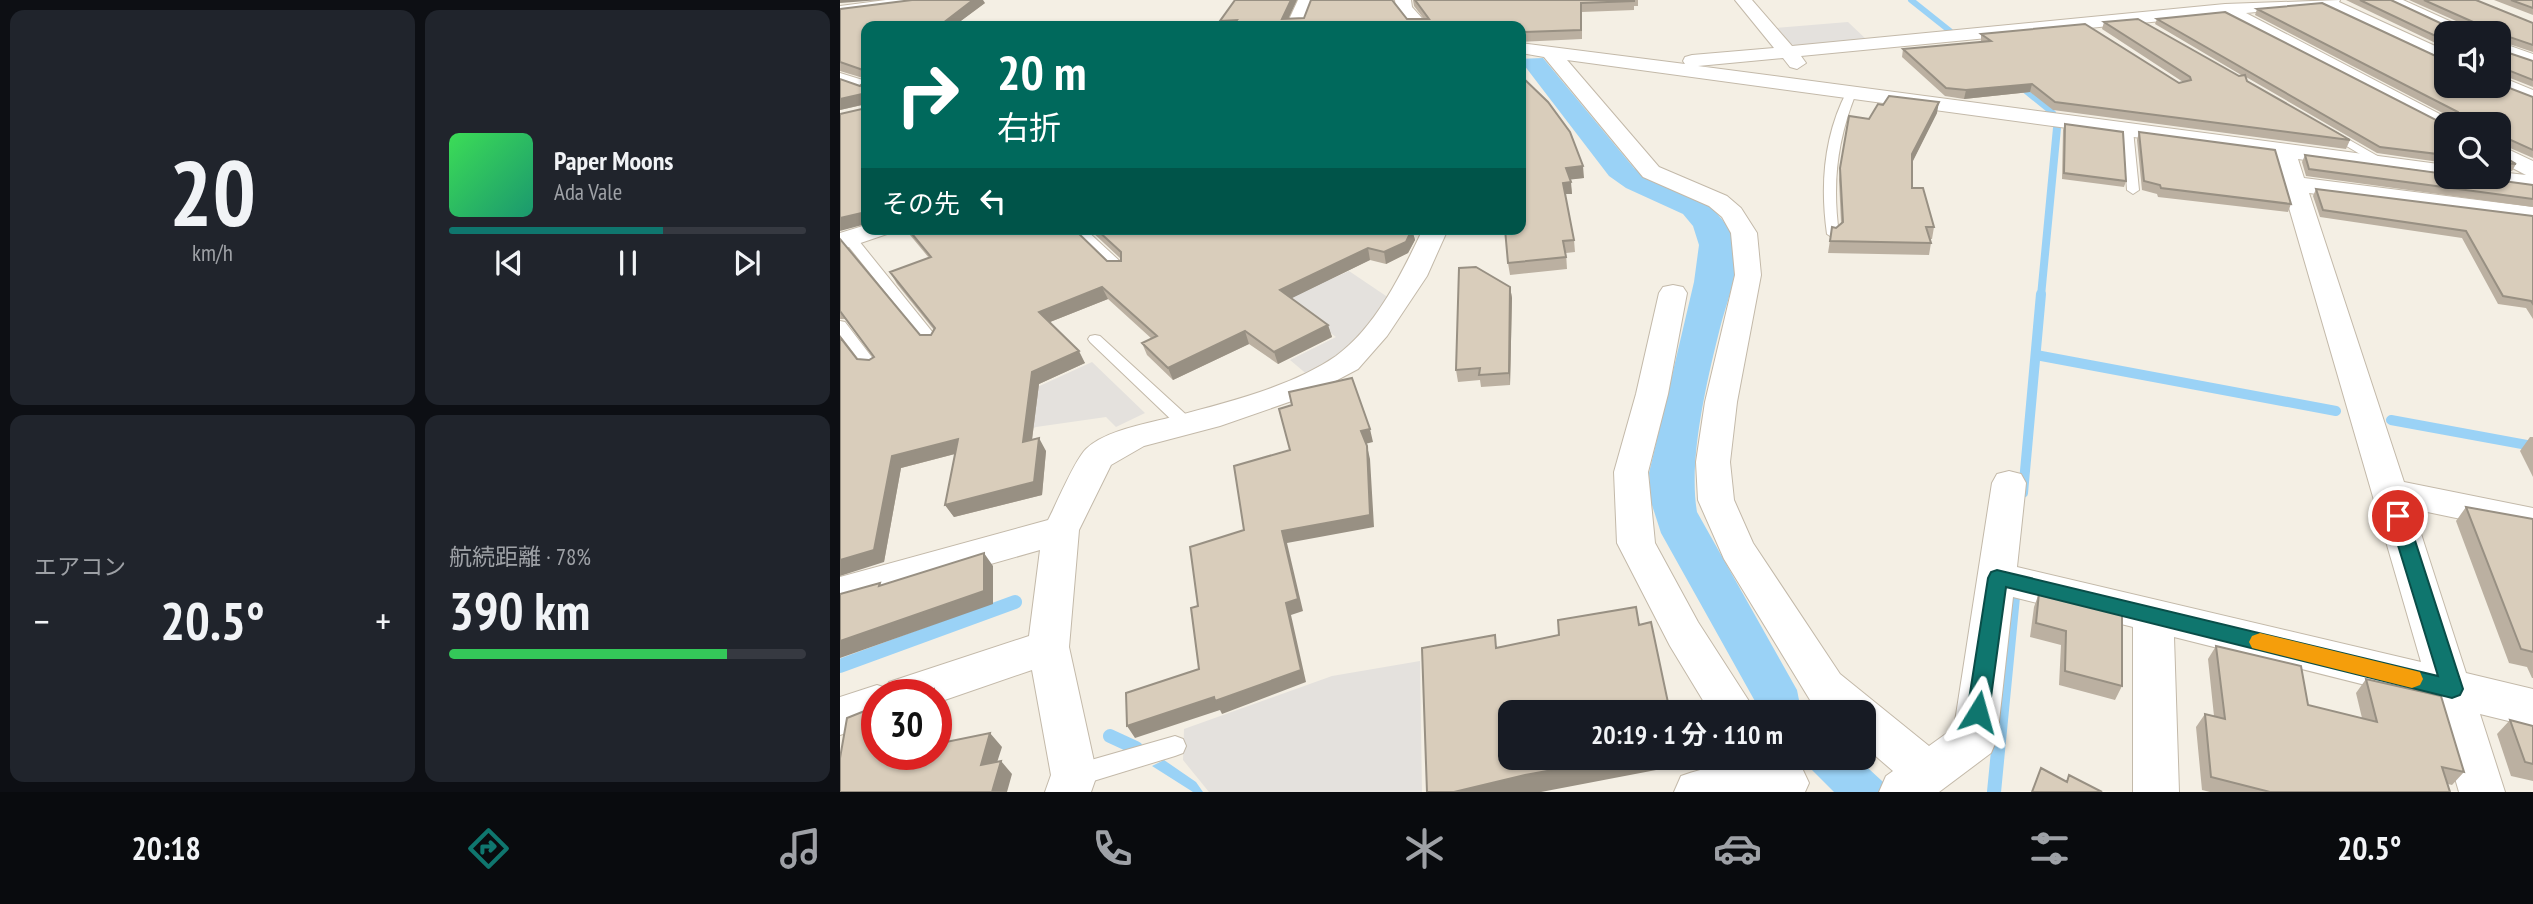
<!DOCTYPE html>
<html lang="ja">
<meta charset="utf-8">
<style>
body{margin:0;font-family:"PT Sans Narrow","Noto Sans JP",sans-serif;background:#20242c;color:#f1f3f6;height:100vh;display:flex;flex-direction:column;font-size:26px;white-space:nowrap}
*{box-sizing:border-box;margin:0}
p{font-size:23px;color:#9ea1a6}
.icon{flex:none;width:38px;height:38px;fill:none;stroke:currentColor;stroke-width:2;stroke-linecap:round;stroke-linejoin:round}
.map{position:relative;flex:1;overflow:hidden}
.side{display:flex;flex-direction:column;gap:10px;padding:10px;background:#0d0f14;width:840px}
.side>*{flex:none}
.guide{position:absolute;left:21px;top:21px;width:665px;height:214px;border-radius:14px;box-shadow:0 2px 5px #0004;background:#00695c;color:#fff;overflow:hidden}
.buttons{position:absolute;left:1594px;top:21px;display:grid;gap:14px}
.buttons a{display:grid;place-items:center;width:77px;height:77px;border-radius:14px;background:#171b24;box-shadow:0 2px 5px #0004;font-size:35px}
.speed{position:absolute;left:21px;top:679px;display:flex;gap:14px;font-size:35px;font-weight:700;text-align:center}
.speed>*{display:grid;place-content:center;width:91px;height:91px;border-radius:50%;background:#171b24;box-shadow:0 2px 5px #0004;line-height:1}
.speed .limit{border:10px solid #d22;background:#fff;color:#111}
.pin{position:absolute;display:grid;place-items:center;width:60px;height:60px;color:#fff;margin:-30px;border:4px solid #fff;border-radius:50%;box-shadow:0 2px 7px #0007}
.me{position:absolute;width:77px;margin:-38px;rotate:8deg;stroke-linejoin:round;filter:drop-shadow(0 0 5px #0008)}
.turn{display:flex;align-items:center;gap:24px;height:147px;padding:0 21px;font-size:32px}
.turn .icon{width:91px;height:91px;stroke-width:2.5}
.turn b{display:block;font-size:49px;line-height:60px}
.then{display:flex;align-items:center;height:66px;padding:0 21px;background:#0003;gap:14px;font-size:26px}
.big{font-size:52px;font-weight:700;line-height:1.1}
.side .tile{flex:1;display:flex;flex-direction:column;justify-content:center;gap:10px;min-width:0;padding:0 24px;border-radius:14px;background:#20242c}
.side .dial{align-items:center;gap:0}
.dial b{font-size:91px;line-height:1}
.song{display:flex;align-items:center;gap:21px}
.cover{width:84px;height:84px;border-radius:10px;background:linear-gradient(135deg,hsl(130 70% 55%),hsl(160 70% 35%))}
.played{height:7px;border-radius:4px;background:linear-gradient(90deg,#0f766e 60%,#363941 60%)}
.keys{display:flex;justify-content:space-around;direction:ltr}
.heat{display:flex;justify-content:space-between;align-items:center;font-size:38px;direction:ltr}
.charge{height:10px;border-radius:5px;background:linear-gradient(90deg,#34c759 78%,#363941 0)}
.side .tiles{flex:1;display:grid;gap:10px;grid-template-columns:repeat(2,1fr)}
.trip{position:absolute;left:658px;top:700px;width:378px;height:70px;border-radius:14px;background:#171b24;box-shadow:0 2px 5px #0004;font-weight:700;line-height:70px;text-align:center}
.dock{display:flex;height:112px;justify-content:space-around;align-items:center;background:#090b0e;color:#9ea1a6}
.dock .icon{width:49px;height:49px}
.dock .current{color:#0f766e}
.dock b{font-size:32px;color:#f1f3f6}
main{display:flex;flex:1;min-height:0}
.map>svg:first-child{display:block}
</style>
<main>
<section class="side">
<div class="tiles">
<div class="tile dial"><b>20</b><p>km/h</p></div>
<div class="tile">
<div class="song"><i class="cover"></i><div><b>Paper Moons</b><p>Ada Vale</p></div></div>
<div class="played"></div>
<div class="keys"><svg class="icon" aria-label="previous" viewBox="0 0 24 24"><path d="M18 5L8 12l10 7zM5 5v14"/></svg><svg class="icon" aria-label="pause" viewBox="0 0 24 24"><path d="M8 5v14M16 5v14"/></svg><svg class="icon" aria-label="next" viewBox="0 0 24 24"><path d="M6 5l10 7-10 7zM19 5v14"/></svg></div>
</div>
<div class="tile"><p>エアコン</p>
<div class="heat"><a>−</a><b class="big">20.5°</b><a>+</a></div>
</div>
<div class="tile"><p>航続距離 · 78%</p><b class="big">390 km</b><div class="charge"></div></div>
</div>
</section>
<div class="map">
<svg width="1693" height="792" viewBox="0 0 1693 792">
<rect width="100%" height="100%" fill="#f4efe4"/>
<path fill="#e4e1dd" d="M 1008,22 L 1027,40 L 961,47 L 951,44 L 936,28 Z
M 475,271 L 489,280 L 509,271 L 549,298 L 512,348 L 469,376 L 450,360 L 496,337 L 417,279 Z
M 252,362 L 305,413 L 276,427 L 266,417 L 196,427 L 182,433 L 158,405 Z
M 580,661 L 582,792 L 369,792 L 343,760 L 344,729 L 492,676 Z"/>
<path fill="#9ad2f6" d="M 703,58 L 794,168 C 816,183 857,192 874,210 C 880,217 893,231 895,240 C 901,269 887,300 880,328 C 867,380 848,460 857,512 L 957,690 L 960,705 L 968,712 L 921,712 L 821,533 L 811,502 L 809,473 L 854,282 L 859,245 L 853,226 L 843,214 L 786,188 L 769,176 L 681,61 L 681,59 Z
M 960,758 L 1017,758 L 1054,792 L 994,792 Z
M 324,760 L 356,782 L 363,792 L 353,792 L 312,766 Z"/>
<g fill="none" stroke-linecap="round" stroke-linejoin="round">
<path stroke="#9ad2f6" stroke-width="6" d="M 1071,0 L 1110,31
M 1176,83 L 1213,113"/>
<path stroke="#9ad2f6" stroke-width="8" d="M 1201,296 L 1217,128"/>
<path stroke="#9ad2f6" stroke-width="10" d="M 1196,355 L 1496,411
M 1551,420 L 1693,446
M 1183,493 L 1201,294"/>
<path stroke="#9ad2f6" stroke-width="14" d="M 0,666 L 175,602
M 270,736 L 296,748
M 1154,792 L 1173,597"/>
<defs>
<path id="lane" d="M 1007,91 L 1016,93 C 997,141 992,183 999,234 L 993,238 L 987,234 C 980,185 984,135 1007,91 Z
M 1288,127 L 1293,130 L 1299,190 L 1293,194 L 1287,190 L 1283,130 Z
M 1492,130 L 1548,162 L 1550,164 L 1540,166 L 1488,135 L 1487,133 Z
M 231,229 L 245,229 L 284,265 L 284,271 L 274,271 Z
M 10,235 L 15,236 L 98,339 L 100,342 L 98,345 L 88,345 L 5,242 L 5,236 Z
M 0,321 L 5,322 L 37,364 L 40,367 L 37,370 L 27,370 L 0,335 Z
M 255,335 L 260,336 L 352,420 L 354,424 L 352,428 L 340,428 L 250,342 L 248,339 L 250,336 Z
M 335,736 L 343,739 L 346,746 L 343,753 L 335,756 L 237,786 L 229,783 L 226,775 L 229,767 L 237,764 Z"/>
<path id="street" d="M 46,0 L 92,0 L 84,5 L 0,16 L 0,6 Z
M 458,0 L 474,0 L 464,26 L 446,26 Z
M 555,0 L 571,0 L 572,7 L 589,26 L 571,26 L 556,8 Z
M 895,0 L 912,0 L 952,46 L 1385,4 L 1500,0 L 1499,2 L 1606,51 L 1606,63 L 1599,62 L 1480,6 L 1406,13 L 1613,121 L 1616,124 L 1606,124 L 1606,131 L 1384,15 L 961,56 L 966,63 L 957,69 L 950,67 L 943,58 L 858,66 L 1606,165 L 1606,177 L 1614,177 L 1606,179 L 1458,159 L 1464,178 L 1693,207 L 1693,221 L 1469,193 L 1564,482 L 1693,508 L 1693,534 L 1573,509 L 1626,673 L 1693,689 L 1693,727 L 1640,714 L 1665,792 L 1619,792 L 1593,702 L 1334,637 L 1339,792 L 1293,792 L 1293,627 L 1173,597 L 1157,739 L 1151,753 L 1099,792 L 1039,792 L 1046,776 L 1053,771 L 1024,746 L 1024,712 L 984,712 L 970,700 L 884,559 L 858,500 L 856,462 L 865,402 L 895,275 L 891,233 L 882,217 L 869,206 L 803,177 L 704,57 L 681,53 L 681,43 L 845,64 L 843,61 L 845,57 L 852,55 L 934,48 ZM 727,60 L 1434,156 L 1581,662 L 1177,567 L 1186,483 L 1181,474 L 1169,471 L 1157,474 L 1152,483 L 1114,728 L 1089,746 L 1000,674 L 913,543 L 894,500 L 890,462 L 897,402 L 921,275 L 917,233 L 901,208 L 887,196 L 819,167 Z
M 1541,0 L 1563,0 L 1636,33 L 1613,33 Z
M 1659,42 L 1693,54 L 1693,67 L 1659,54 Z
M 0,73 L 26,81 L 26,93 L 0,85 Z
M 1659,76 L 1693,90 L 1693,104 L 1652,86 L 1659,86 Z
M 1659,145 L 1693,161 L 1693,190 L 1637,182 L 1634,177 L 1659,177 L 1659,172 L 1686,175 L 1659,161 Z
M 26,225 L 26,229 L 50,229 L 47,234 L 0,250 L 0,233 Z
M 583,229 L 608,229 L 587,276 L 547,336 L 518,369 L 469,395 L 380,426 L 304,446 L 271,465 L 239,530 L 229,647 L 257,775 L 251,792 L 205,792 L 211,775 L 192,670 L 96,703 L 96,695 L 37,695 L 37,723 L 0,735 L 0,697 L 37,685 L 46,688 L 49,682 L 189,636 L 200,550 L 0,607 L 0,577 L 208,520 C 217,503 234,461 246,449 C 265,430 310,423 336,416 C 388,402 451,387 496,356 C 536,327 562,273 583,229 Z
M 833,285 L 843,287 L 847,293 L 828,394 L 808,472 L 815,543 L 858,622 L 916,712 L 870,712 L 830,646 L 777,543 L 774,472 L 796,394 L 819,293 L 823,287 Z
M 946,761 L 962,768 L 969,783 L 965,792 L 834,792 L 841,776 C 875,763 910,763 946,761 Z"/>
</defs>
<use href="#lane" stroke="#c3b9a9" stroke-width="2"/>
<use href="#street" stroke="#c3b9a9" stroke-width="2"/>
<use href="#lane" fill="#fff" fill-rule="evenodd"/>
<use href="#street" fill="#fff" fill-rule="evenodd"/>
</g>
<path fill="#bbb0a1" d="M 573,0 L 798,0 L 798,6 L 794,6 L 794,10 L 742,12 L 742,39 L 681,42 L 681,26 L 381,26 L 380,21 L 464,18 L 553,2 L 567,19 L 584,19 L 574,6 Z
M 1506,0 L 1551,0 L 1615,30 L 1634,29 L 1569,0 L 1636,0 L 1693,23 L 1693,52 L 1660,41 L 1660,50 L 1693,61 L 1693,87 L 1660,74 L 1659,79 L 1659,33 L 1606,33 L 1606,48 Z
M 1654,0 L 1693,0 L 1693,15 Z
M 145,3 L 114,26 L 26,26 L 22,109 L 22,105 L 0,110 L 0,79 L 20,86 L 23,83 L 23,78 L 0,71 L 0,9 Z
M 1417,9 L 1606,86 L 1693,97 L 1693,158 L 1661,144 L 1660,154 L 1676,164 L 1672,171 L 1659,170 L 1659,124 L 1610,124 L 1612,120 L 1615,120 L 1614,119 L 1415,15 Z
M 1317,19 L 1606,125 L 1606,163 L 1537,153 L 1406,77 L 1407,81 L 1510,140 L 1506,149 L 1213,110 L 1190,92 L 1124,99 L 1105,96 L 1062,57 L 1063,49 L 1141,42 L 1141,34 L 1339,83 L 1343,82 L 1262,29 L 1264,22 L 1399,76 L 1403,76 L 1315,24 Z
M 681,76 L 744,178 L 730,179 L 732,194 L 725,194 L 734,240 L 735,252 L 726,253 L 727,269 L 670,275 L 668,263 Z
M 1097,113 L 1072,162 L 1072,188 L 1094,227 L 1092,239 L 1090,239 L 1091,243 L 1089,255 L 988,253 L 992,227 L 996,228 L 1001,223 L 999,180 L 1000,168 L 1029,119 Z
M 1225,124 L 1286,181 L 1284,187 L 1222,179 L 1223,130 Z
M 1299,132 L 1451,204 L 1448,212 L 1318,197 L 1317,194 L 1302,190 L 1297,140 Z
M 1465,155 L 1693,185 L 1693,207 L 1466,176 L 1462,162 Z
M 1476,189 L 1693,216 L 1693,319 L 1686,308 L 1658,304 L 1622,238 L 1480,217 L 1473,196 Z
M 65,229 L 234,229 L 267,261 L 281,261 L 281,259 L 249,229 L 581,229 L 573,233 L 575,240 L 568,253 L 546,264 L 530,260 L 451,298 L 488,325 L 492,337 L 438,364 L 409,344 L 333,380 L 307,355 L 302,343 L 312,339 L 268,299 L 210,322 L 245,363 L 199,384 L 192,440 L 206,451 L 202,495 L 114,517 L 105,505 L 115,454 L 61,468 L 44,562 L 17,359 L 29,360 L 33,357 L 6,319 L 0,319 L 0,239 L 80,335 L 91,335 L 94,330 L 57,284 L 50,272 L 89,258 Z
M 670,287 L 672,298 L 670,385 L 641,387 L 640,380 L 618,382 L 616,370 Z
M 1690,437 L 1693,437 L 1693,477 L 1680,451 Z
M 1626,507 L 1693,519 L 1693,678 L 1692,678 L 1687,667 L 1669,663 L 1616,521 Z
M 1199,593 L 1282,686 L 1275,700 L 1219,685 L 1221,645 L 1190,637 L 1194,607 Z
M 1376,646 L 1468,705 L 1522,718 L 1516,693 L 1526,679 L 1624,772 L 1612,785 L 1608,784 L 1610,792 L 1370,792 L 1362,790 L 1356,727 L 1365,714 L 1374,716 L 1368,659 Z
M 1670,720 L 1693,726 L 1693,781 L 1671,776 L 1657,734 Z"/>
<path fill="#989083" d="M 0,0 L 40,0 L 0,3 Z
M 133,0 L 143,0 L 145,3 L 114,26 L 105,26 L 103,23 Z
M 451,0 L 457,0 L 445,26 L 442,19 Z
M 1192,84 L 1190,92 L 1124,99 L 1126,90 Z
M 22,94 L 26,104 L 0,110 L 0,99 Z
M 1099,102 L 1097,113 L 1071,165 L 1072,154 Z
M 743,166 L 744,178 L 727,180 L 726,168 Z
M 731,182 L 732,194 L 724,194 L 723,183 Z
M 26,212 L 26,224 L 0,231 L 0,218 Z
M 566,229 L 581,229 L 573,233 L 575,240 L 568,253 L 546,264 L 544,252 Z
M 528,248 L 530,260 L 444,302 L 440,290 Z
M 262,287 L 268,299 L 205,324 L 199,312 Z
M 670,287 L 672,298 L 670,385 L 669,373 Z
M 488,325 L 492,337 L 438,364 L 434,352 Z
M 405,331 L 409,344 L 333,380 L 328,368 Z
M 239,351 L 245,363 L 199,384 L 190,455 L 183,442 L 192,372 Z
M 530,429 L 533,442 L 525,444 L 521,431 Z
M 199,438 L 206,451 L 202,495 L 114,517 L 105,505 Z
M 118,439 L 126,451 L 61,468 L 44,562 L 0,576 L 0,560 L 52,456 Z
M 527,446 L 530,459 L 534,527 L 447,543 L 463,611 L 451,615 L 466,682 L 382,714 L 380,710 L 295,738 L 287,726 L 446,603 L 442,531 Z
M 144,553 L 153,566 L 153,604 L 0,658 L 0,641 Z
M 94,689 L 106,702 L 103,758 L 96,751 L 96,695 L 94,695 Z
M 150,733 L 162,747 L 152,778 L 141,765 Z
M 779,758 L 837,758 L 837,766 L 701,792 L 614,792 L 685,775 Z
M 161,761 L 172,774 L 167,792 L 152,792 Z"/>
<path fill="#d9cdbb" stroke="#989083" stroke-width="2" d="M 72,0 L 133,0 L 103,23 L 56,24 L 56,26 L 26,26 L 26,63 L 25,63 L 26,64 L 26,212 L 0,218 L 0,114 L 22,109 L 22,94 L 0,99 L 0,79 L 20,86 L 23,83 L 23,70 L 0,62 L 0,9 Z
M 395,0 L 451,0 L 442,19 L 464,18 L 471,0 L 552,0 L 567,19 L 589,19 L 575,0 L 794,0 L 794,1 L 741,3 L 741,30 L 681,32 L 681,26 L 393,26 L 397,20 L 380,21 Z
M 1520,0 L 1551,0 L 1615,30 L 1641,29 L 1640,25 L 1584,0 L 1636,0 L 1693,23 L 1693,45 L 1661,34 L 1660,50 L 1693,61 L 1693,80 L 1663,68 L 1660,70 L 1659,77 L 1659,33 L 1606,33 L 1606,41 Z
M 1671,0 L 1693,0 L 1693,8 Z
M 1482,3 L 1602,59 L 1606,59 L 1606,86 L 1659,86 L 1659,84 L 1693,97 L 1693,150 L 1662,136 L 1660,154 L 1676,164 L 1663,163 L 1660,168 L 1659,168 L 1659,124 L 1611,124 L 1612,120 L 1621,119 L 1618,112 L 1417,9 Z
M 1385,12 L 1606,125 L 1606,155 L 1540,147 L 1317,19 Z
M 1298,19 L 1399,76 L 1405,75 L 1407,81 L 1510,140 L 1215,102 L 1192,84 L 1126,90 L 1106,88 L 1063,49 L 1151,41 L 1141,34 L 1245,24 L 1339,83 L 1351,80 L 1350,77 L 1264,22 Z
M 681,76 L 708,102 L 730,132 L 743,166 L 726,168 L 731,182 L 723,183 L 734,240 L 723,241 L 726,257 L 668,263 L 665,229 L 681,229 Z
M 1049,96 L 1099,102 L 1072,154 L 1072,188 L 1083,188 L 1094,227 L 1086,227 L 1091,243 L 990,241 L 992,227 L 996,228 L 1003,222 L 1000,168 L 1009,116 L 1029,119 L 1038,104 L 1043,105 Z
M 1225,124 L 1283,132 L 1286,181 L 1224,173 Z
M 1299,132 L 1435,150 L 1451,204 L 1321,188 L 1320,185 L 1304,181 Z
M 1465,155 L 1606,174 L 1606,177 L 1640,177 L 1641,178 L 1693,185 L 1693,199 L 1469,169 Z
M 1476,189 L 1693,216 L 1693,304 L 1691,301 L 1663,296 L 1626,231 L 1483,210 Z
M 68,229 L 234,229 L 267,261 L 281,261 L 281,252 L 256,229 L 572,229 L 566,242 L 544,252 L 528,248 L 440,290 L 488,325 L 434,352 L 405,331 L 328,368 L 302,343 L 317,336 L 262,287 L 199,312 L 239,351 L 192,372 L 183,442 L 199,438 L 194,482 L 105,505 L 118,439 L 52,456 L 34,550 L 0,560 L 0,337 L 17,359 L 29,360 L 34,357 L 0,311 L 0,239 L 80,335 L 91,335 L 95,328 L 50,272 L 91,257 Z
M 636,267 L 670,287 L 669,373 L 639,375 L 640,368 L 616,370 L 619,268 Z
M 512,378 L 530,429 L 521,431 L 527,446 L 530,515 L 442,531 L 458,599 L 446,603 L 461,670 L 375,701 L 374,697 L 287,726 L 286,693 L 359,669 L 351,608 L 358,606 L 350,547 L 404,530 L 394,466 L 450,450 L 439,409 L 452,405 L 449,392 Z
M 1626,507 L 1693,519 L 1693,652 L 1681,649 Z
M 144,553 L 144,591 L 0,641 L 0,594 L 40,583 L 39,586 Z
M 1199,593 L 1282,614 L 1282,686 L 1225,671 L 1226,631 L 1196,623 Z
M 796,607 L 799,625 L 811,622 L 830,712 L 670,712 L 670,758 L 779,758 L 685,775 L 614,792 L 587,792 L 582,648 L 655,635 L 656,648 L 719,635 L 718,620 Z
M 1376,646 L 1461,666 L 1468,705 L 1537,722 L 1526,679 L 1601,696 L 1624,772 L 1602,767 L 1610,792 L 1430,792 L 1371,777 L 1365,714 L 1385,719 Z
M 81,689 L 85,692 L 94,689 L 94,695 L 66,695 Z
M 37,706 L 37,754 L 96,754 L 96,744 L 150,733 L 141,765 L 161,761 L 152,792 L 0,792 L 0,758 L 7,718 Z
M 1670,720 L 1693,726 L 1693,764 L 1685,762 Z
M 1201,768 L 1227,782 L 1229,775 L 1262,792 L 1192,792 Z"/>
<path fill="#0f766e" stroke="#0a4d48" stroke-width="2" d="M 1558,510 L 1567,516 L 1623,689 L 1620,695 L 1612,698 L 1166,587 L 1149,712 L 1146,719 L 1138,722 L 1131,719 L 1127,712 L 1148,578 L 1151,572 L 1157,570 L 1598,676 L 1549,516 Z"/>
<path fill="#f59e0b" d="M 1420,633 L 1572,670 L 1580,672 L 1583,679 L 1580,685 L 1572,688 L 1412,648 L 1409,642 L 1412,636 Z"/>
</svg>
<div class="buttons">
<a><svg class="icon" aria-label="sound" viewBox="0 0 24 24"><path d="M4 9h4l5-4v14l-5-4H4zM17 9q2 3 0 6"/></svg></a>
<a><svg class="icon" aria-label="search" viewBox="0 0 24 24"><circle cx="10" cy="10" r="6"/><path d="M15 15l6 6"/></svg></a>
</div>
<div class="speed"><div class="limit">30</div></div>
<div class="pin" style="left:1558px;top:516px;background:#d93025"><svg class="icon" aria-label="arrive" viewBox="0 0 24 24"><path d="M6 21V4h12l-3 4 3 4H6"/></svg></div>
<svg class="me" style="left:1138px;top:712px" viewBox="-20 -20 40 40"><path d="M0-17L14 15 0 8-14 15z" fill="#0f766e" stroke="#fff" stroke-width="4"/></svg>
<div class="trip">20:19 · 1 分 · 110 m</div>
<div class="guide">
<div class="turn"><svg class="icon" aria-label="right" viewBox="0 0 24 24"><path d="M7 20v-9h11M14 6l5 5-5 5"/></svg><div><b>20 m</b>右折</div></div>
<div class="then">その先<svg class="icon" aria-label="left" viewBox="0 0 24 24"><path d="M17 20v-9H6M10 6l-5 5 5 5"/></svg></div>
</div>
</div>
</main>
<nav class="dock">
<b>20:18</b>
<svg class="icon current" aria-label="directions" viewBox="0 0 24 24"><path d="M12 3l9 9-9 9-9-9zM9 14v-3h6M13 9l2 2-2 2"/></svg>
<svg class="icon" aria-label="music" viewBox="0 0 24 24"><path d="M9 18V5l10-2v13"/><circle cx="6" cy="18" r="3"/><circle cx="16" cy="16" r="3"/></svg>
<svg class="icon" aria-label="phone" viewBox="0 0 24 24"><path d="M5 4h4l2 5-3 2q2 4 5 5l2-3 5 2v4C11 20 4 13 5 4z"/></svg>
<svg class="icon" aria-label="climate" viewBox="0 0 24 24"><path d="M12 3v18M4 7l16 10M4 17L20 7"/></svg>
<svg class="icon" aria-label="car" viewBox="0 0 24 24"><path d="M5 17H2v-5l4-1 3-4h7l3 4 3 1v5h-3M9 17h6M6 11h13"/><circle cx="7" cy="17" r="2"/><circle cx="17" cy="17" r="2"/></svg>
<svg class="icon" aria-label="filters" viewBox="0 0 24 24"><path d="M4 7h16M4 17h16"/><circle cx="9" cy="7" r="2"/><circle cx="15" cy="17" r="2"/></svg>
<b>20.5°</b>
</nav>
